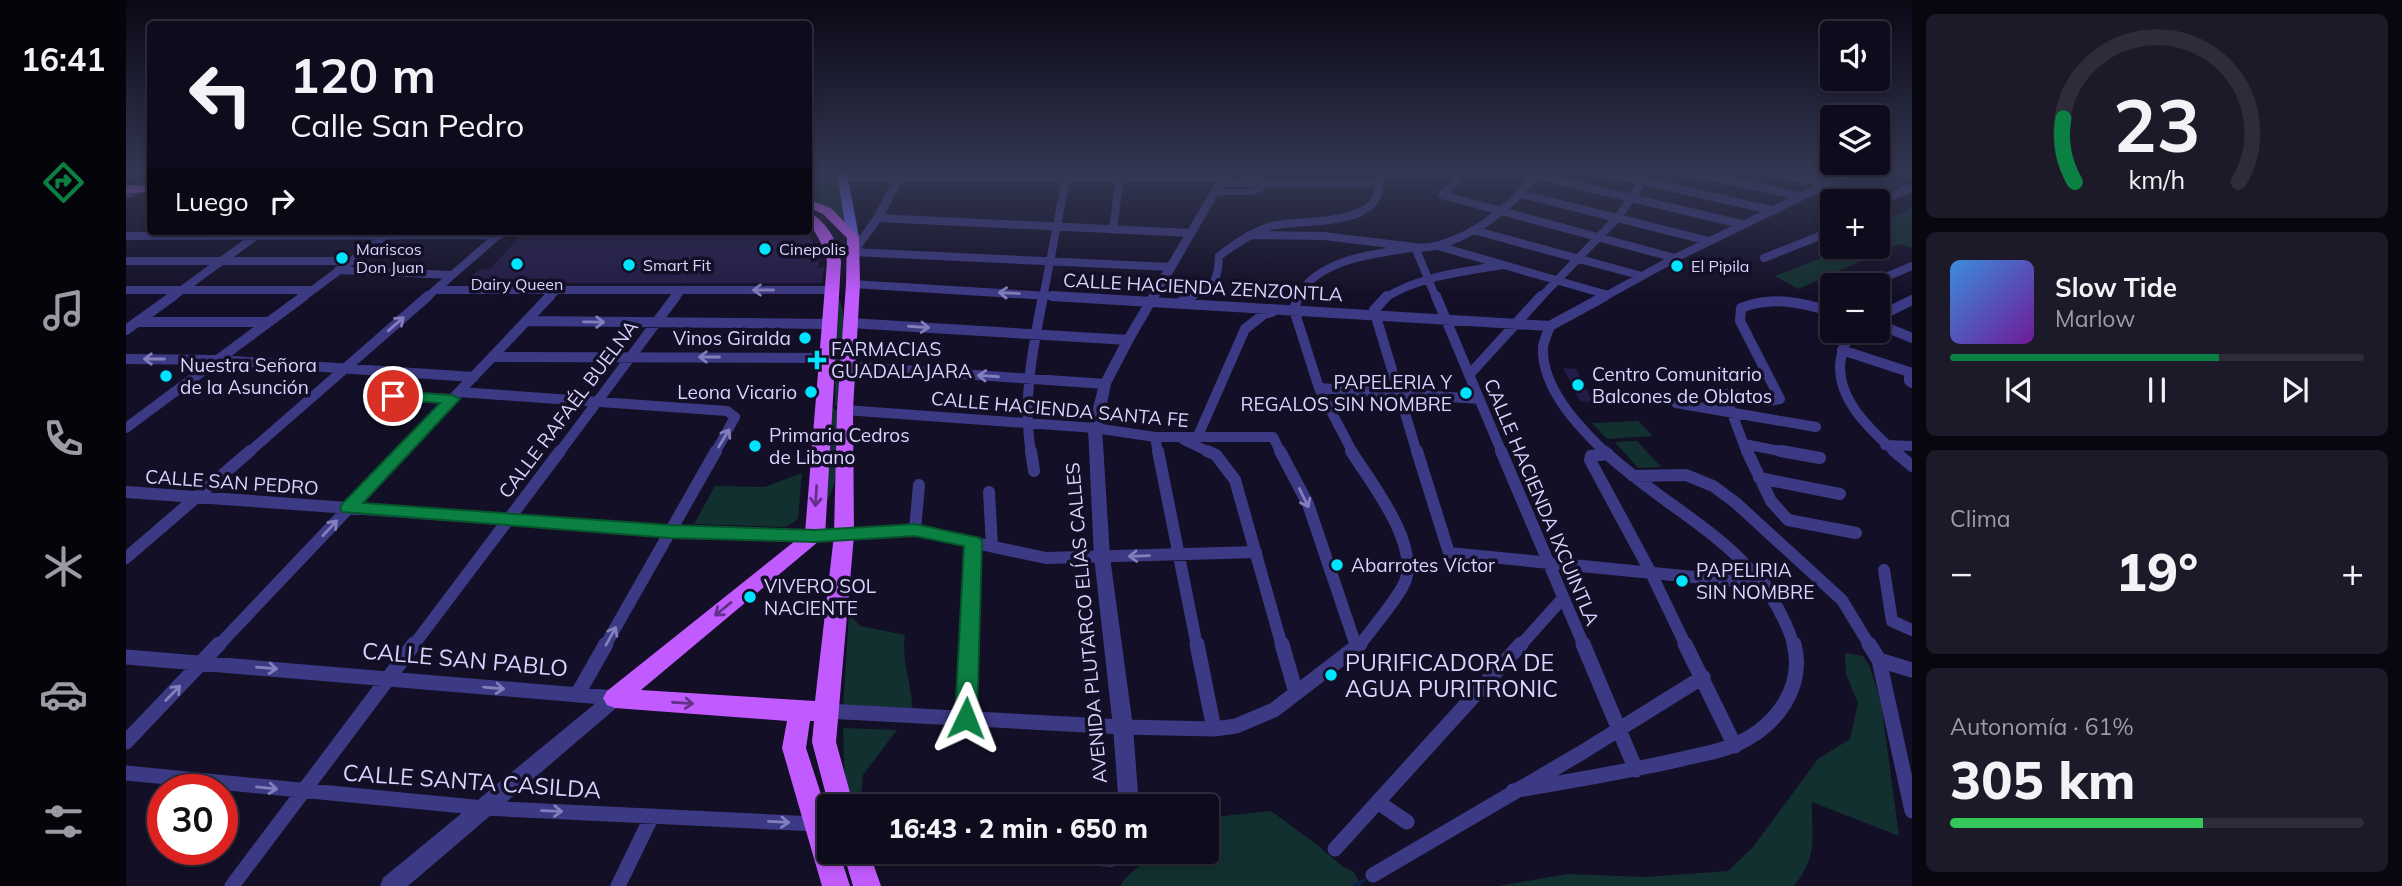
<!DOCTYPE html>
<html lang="es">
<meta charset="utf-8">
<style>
body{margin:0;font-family:Mulish,sans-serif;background:#1c1929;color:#f1f3f6;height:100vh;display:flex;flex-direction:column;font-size:26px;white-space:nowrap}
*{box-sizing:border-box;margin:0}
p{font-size:23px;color:#9b9ba3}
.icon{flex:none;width:38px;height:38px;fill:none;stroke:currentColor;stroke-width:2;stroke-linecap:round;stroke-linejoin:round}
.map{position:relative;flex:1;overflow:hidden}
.panel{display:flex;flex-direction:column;gap:14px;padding:14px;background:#08060f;width:490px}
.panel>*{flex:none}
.top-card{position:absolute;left:21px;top:21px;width:665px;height:214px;border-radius:7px;box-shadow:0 4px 10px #0003,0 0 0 2px #2e2b3b;background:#0e0b1c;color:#f1f3f6;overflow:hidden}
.buttons{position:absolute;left:1694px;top:21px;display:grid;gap:14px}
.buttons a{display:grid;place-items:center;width:70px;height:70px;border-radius:7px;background:#0e0b1c;box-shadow:0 4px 10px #0003,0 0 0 2px #2e2b3b;font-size:35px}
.speed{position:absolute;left:21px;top:774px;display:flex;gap:14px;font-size:35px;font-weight:700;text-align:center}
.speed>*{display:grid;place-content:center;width:91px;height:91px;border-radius:50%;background:#0e0b1c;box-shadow:0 4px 10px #0003,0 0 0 2px #2e2b3b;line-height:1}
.speed .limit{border:10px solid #d22;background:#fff;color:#111}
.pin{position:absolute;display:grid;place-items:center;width:60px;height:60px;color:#fff;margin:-30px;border:4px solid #fff;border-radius:50%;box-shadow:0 2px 7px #0007}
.me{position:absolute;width:77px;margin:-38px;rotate:2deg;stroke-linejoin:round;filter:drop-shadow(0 0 5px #0008)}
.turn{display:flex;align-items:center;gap:24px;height:147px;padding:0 28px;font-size:32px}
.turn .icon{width:91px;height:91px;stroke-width:2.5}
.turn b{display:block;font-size:49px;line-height:60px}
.then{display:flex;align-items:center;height:66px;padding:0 28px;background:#0003;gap:14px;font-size:26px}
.big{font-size:52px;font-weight:800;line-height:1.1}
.panel .tile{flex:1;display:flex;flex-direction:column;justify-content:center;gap:10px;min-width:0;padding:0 24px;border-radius:10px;background:#1c1929}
.panel .dial{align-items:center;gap:0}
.dial svg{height:182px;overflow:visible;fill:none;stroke:#2e2b3b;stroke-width:7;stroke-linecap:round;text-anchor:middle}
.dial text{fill:#f1f3f6;stroke:none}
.song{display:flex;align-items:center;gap:21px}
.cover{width:84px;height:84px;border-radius:10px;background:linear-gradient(135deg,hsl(210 70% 55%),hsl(280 70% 35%))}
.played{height:7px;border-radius:4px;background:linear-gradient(90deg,#0b8043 65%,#2e2b3b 65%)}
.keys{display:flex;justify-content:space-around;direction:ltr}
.heat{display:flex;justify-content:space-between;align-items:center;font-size:38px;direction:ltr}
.charge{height:10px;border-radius:5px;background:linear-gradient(90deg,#34c759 61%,#2e2b3b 0)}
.trip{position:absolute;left:691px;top:794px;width:402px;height:70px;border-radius:7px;background:#0e0b1c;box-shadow:0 4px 10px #0003,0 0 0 2px #2e2b3b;font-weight:800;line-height:70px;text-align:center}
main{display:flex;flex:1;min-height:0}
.tabs{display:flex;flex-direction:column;width:126px;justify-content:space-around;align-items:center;background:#06040b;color:#9b9ba3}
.tabs .icon{width:49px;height:49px}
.tabs .on{color:#0b8043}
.tabs b{font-size:32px;color:#f1f3f6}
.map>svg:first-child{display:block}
</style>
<main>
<nav class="tabs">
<b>16:41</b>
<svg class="icon on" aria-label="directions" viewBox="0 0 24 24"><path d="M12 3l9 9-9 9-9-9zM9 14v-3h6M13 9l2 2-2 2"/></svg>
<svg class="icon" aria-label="music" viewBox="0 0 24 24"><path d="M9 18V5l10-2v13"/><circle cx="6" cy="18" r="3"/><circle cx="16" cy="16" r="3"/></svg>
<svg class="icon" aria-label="phone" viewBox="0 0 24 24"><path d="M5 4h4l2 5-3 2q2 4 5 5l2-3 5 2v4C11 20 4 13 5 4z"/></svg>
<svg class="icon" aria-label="climate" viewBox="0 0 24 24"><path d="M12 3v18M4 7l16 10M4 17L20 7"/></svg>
<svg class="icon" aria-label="car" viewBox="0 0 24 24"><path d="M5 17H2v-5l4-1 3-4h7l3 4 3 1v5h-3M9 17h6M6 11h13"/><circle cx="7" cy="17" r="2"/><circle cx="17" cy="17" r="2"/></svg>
<svg class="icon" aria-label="filters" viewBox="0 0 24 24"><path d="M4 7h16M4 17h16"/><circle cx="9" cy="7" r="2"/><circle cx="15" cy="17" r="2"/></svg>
</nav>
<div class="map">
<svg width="1786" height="886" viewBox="0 0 1786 886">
<rect width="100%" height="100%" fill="#130f26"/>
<path fill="#12302f" d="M 682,181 L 713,181 L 722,225 L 683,198 Z
M 1786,208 L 1786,248 L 1773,244 L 1672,289 L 1649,276 L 1724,247 L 1752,247 L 1752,224 Z
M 710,297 C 725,305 716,386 715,406 L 709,405 Z
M 704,406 L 713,412 L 709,481 L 695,520 Z
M 1512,421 L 1527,436 L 1481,439 L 1466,423 Z
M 1511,441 L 1535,467 L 1512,468 L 1489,442 Z
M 676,473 L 672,519 L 660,527 L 568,524 L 589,486 L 639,487 Z
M 723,614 L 734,626 L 779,635 C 775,662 786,682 786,709 L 717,708 Z
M 1719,653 L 1737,656 L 1744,667 L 1755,702 L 1773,836 L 1686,802 C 1685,837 1693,856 1668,886 L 1372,886 L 1443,874 L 1518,877 L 1602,871 L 1627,847 L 1692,759 L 1724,739 L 1732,703 L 1720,674 Z
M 717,728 L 771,730 L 737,775 L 734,807 L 724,807 L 719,786 Z
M 1145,811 L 1190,844 L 1216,866 L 1228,872 L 1235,886 L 994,886 C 1012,856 1053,851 1085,853 L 1082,830 L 1088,817 Z"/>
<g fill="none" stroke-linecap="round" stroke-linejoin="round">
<path stroke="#0c2248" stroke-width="3.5" d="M 1228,886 L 1238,880"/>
</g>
<path fill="#241b47" d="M 399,231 L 682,233 L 693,254 L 692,268 L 698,267 L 696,283 L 346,283 L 342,277 L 354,270 L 365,268 Z
M 1437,368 L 1450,369 L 1467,402 L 1454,401 Z"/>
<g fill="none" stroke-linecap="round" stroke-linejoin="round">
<path stroke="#3d3a85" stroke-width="8" d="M 1339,173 L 1316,195 L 1549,258
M 1400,173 L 1615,224
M 1481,173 L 1645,210
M 1569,173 L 1674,196
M 1651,173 L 1700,184
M 1094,183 L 1254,183
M 1395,194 L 1583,241
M 0,195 L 13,189
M 1752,202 L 1786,188
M 752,218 L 1065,233
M 987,230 L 993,183
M 1347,230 L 1516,276
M 1123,235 L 1198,236 L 1289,247 L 1310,298
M 0,236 L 373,235
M 1312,246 L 1482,295
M 727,252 L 1045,267
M 1638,258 L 1706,231
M 0,261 L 225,261
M 212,270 L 326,275
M 727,284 L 955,298
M 1741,285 L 1786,266
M 0,290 L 185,290
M 309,290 L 706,290
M 45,298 L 131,235
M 176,298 L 259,236
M 300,298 L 377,231
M 423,298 L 430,290
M 549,298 L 555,290
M 917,298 L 941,173
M 1063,298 C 1087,284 1092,285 1093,256 C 1109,244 1126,232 1145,226 C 1176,218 1267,230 1251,173
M 1172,298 C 1188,260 1250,253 1286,248 C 1295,247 1304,248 1313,245 C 1353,233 1386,206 1411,173
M 1259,298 C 1293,276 1337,272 1376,265
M 1414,298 L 1492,217 L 1523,173
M 1476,298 L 1549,258 L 1724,173"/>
<path stroke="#3d3a85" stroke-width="10" d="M 926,296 L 1424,326
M 1172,296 L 1168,310 L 1193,388 L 1227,453
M 1261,296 L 1248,310 L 1291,453
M 1310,296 L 1376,453
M 1479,296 L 1424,326 C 1422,332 1418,340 1417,347 C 1415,388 1453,427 1480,453
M 1055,302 L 1066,296
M 1752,317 L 1786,300
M 400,321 L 702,324
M 12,322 L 142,322
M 724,323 L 1002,340
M 1752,324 L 1786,338
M 0,330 L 47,296
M 1730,331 C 1722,337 1718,344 1716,353 C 1705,394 1742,428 1770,453
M 1716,350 L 1783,372 L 1783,381 L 1786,383
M 366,357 L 700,358
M 0,359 L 92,360 L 348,377
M 722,366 L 979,384
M 1343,375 L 1415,296
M 1193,388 L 1353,399
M 333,392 L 601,411 L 609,417 L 589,453
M 267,396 L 326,399
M 1550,403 L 1690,427
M 719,410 L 969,428 L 1029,437 L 1147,437 L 1155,453
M 0,428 L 178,296
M 1029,437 L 1032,453
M 1071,438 L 1119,329 L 1138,314 L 1146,312
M 1058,440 L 1085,453
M 1618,444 L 1664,453
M 1759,445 L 1786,446
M 122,453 L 302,296
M 275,453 L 424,296
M 433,453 L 550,296
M 905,453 C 896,398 907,349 917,296
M 1621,453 L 1599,395 L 1603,393 L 1644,401 L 1654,399 L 1614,321 L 1615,308 C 1646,296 1675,302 1706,312"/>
<path stroke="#3d3a85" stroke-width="12" d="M 905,451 L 908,471
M 1032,451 L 1071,646
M 1081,451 L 1090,455 L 1109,480 L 1156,646
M 1154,451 L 1182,504 L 1230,646
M 1225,451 C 1245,483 1291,540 1280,579 C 1276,594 1244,631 1233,646
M 1291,451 L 1323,553 L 1639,584
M 1375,451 L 1458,646
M 1478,451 C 1547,516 1638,547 1668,646
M 1621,451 L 1645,501 L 1662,520 L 1730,533
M 1655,451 L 1694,458
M 1768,451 L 1786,466
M 1482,454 L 1465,456 L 1464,460 L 1525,573 L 1560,646
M 1507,476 L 1560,475 L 1587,486 L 1610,503 L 1716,600 L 1744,646
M 1633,478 L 1714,494
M 0,492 L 544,531 L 689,536 L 789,530 L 920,558 L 1130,552
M 863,492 L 866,546
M 789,530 L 793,485
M 0,558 L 124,451
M 1758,570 L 1766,621 L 1786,630
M 92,646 L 277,451
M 287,646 L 434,451
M 479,646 L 590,451
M 843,646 L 847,542
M 1394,646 L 1437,598"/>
<path stroke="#3d3a85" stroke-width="15" d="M 1071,644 L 1088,729
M 1156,644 L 1170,693
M 1230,644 L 1231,648
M 1457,644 L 1510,770
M 1559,644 L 1609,746
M 1743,644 L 1753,660 L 1786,811
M 0,657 L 489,698
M 1753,660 L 1786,670
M 451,695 L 480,644
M 700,711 L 997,727 L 1088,729 L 1110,726 L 1148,710 L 1234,644
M 840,718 L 843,644
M 0,742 L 93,644
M 0,773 L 358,808 L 690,824
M 1387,791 C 1444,781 1500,772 1556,759 C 1575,754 1595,752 1613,743 C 1651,725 1679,687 1668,644
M 1253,803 L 1281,822
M 1209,849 L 1395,644
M 1247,875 L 1455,753 L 1577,677
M 106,886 L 288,644
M 492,886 L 526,816"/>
<path fill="#3d3a85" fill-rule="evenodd" d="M 771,173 L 779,173 L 778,176 L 1094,176 L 1096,173 L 1128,173 L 1142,182 L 1138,190 L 1126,195 L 1092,195 L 1008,340 L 985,384 L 976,428 L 984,557 L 1007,727 L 1013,807 L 993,807 L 987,727 L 968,557 L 962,428 L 973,384 L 996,340 L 1090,182 L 776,182 L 757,218 L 731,254 L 723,254 L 722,252 L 747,217 L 766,182 L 682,182 L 682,176 L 769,176 ZM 1103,176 L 1124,178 L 1132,183 L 1131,186 L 1125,189 L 1095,189 Z
M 489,690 L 496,693 L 498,698 L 496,703 L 282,886 L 254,886 L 257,878 L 482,693 Z
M 899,852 L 1010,852 L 1007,859 L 986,867 L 910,862 L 902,859 Z"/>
<path fill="#6f6bff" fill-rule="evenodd" d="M 711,173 L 721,173 L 733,237 L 731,239 L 721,237 Z"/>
<path fill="#c25bff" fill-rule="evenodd" d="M 0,185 L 24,186 L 24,192 L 0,193 Z
M 682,199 L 705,208 L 733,237 L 734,284 L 727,410 L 728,535 L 710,742 L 728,807 L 704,807 L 704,810 L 686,742 L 688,721 L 684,721 L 680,748 L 704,822 L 704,852 L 713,852 L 724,886 L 696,886 L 656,748 L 661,721 L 489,708 L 481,705 L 477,698 L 481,691 L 679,533 L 701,262 C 699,241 682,228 682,212 C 701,221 712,242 715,262 L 699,536 L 515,690 L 689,701 L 708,535 L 711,410 L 720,284 L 721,238 L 697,214 L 682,207 Z
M 717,852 L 743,852 L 755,886 L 727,886 Z"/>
</g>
<defs><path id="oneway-shaft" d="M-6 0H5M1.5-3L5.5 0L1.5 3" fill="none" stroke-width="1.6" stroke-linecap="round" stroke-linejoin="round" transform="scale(1.75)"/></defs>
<g stroke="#837fbc">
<use href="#oneway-shaft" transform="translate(637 290) rotate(180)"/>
<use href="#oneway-shaft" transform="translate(883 293) rotate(-177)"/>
<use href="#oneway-shaft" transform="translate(468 322) rotate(1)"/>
<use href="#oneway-shaft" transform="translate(270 324) rotate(-41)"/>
<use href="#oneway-shaft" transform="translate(793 327) rotate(4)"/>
<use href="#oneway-shaft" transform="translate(583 357) rotate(-180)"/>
<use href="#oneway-shaft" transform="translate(28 359) rotate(-180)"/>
<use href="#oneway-shaft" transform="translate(862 376) rotate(-176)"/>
<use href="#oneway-shaft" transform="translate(598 438) rotate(-59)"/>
<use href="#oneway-shaft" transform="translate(1178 498) rotate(64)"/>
<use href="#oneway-shaft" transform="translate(204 528) rotate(-47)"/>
<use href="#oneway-shaft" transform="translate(1013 556) rotate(178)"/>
<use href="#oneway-shaft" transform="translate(485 636) rotate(-61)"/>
<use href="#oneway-shaft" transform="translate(141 668) rotate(5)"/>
<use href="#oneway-shaft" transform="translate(368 688) rotate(5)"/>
<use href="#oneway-shaft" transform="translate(47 693) rotate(-46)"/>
<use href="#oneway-shaft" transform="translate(141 788) rotate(6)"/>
<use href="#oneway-shaft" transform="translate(426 811) rotate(2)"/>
<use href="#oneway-shaft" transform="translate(653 822) rotate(3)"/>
</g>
<g stroke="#623188">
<use href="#oneway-shaft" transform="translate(690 496) rotate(94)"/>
<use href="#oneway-shaft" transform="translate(597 609) rotate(141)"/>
<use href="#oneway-shaft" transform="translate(557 703) rotate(4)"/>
</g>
<linearGradient id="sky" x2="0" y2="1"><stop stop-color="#0a0815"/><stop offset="0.58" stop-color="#333752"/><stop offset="1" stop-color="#333752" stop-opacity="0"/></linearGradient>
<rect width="1786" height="297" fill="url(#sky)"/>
<path fill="#0b8043" stroke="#07532c" stroke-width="2" d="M 267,391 L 326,395 L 334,399 L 237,503 L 544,525 L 689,530 L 789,524 L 854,538 L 856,542 L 851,718 L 847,725 L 840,727 L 832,725 L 829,718 L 838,546 L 789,536 L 689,542 L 544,538 L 216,512 L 214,508 L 216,504 L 314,403 L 262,399 L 260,396 L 262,393 Z"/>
<g fill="#00e5ff" stroke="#130f26" stroke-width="2.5">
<circle cx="639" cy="249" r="7"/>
<circle cx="216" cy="258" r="7"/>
<circle cx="391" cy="264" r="7"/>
<circle cx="503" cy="265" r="7"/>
<circle cx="1551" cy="266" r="7"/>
<circle cx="679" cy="338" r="7"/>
<path d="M687.5 349.5h7v7h7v7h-7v7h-7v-7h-7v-7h7z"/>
<circle cx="40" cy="376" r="7"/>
<circle cx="1452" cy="385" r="7"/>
<circle cx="685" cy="392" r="7"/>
<circle cx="1340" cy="393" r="7"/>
<circle cx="629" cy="446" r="7"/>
<circle cx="1211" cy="565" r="7"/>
<circle cx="1556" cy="581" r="7"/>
<circle cx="624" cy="597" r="7"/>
<circle cx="1205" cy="675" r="7"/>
</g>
<g text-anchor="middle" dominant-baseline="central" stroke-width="7" stroke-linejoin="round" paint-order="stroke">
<g font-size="16" fill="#d9d4ff" stroke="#130f26" text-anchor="start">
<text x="230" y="249">Mariscos<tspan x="230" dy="18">Don Juan</tspan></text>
<text x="653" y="249">Cinepolis</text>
<text x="517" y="265">Smart Fit</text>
<text x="1565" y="266">El Pipila</text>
<text x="391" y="284" text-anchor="middle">Dairy Queen</text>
</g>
<g font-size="19" fill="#d9d4ff" stroke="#130f26">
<text transform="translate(1077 287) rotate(3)">CALLE HACIENDA ZENZONTLA</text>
<text transform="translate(442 409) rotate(-53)">CALLE RAFAÉL BUELNA</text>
<text transform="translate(934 409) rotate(5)">CALLE HACIENDA SANTA FE</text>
<text transform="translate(106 482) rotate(4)">CALLE SAN PEDRO</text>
<text transform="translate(1416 502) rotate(67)">CALLE HACIENDA IXCUINTLA</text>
<text transform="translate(960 623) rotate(-95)">AVENIDA PLUTARCO ELÍAS CALLES</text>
</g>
<g font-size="19" fill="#d9d4ff" stroke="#130f26" text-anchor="start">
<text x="665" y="338" text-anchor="end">Vinos Giralda</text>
<text x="705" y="349">FARMACIAS<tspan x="705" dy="22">GUADALAJARA</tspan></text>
<text x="54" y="365">Nuestra Señora<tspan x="54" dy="22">de la Asunción</tspan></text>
<text x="1466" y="374">Centro Comunitario<tspan x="1466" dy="22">Balcones de Oblatos</tspan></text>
<text x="1326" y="382" text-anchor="end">PAPELERIA Y<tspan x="1326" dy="22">REGALOS SIN NOMBRE</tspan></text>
<text x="671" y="392" text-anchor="end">Leona Vicario</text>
<text x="643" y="435">Primaria Cedros<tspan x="643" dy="22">de Libano</tspan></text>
<text x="1225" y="565">Abarrotes Víctor</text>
<text x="1570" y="570">PAPELIRIA<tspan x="1570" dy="22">SIN NOMBRE</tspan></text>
<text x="638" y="586">VIVERO SOL<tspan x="638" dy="22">NACIENTE</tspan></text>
</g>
<g font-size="23" fill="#d9d4ff" stroke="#130f26">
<text transform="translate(339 659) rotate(5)">CALLE SAN PABLO</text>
<text transform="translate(346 781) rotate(4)">CALLE SANTA CASILDA</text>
</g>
<g font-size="23" fill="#d9d4ff" stroke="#130f26" text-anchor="start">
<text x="1219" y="662">PURIFICADORA DE<tspan x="1219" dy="26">AGUA PURITRONIC</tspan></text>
</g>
</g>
</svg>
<div class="buttons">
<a><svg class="icon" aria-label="sound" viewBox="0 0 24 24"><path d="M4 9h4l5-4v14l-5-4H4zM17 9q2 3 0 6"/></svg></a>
<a><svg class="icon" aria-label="layers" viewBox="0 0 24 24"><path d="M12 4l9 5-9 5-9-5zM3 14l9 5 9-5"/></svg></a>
<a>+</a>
<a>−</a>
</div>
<div class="speed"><div class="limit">30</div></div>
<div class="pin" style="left:267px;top:396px;background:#d93025"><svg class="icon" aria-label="arrive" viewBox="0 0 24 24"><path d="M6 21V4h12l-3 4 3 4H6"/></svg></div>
<svg class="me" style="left:840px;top:718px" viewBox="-20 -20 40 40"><path d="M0-17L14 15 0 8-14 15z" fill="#0b8043" stroke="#fff" stroke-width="4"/></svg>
<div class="trip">16:43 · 2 min · 650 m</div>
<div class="top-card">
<div class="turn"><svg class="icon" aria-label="left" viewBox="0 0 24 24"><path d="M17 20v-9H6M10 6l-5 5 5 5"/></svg><div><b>120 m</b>Calle San Pedro</div></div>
<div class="then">Luego<svg class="icon" aria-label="right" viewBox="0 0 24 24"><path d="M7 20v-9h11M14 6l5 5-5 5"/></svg></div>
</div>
</div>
<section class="panel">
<div class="tile dial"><svg viewBox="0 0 100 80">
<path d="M14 69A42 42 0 1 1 86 69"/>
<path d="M14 69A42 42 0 0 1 9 41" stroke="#0b8043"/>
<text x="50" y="56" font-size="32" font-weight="700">23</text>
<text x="50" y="72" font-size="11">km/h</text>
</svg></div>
<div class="tile">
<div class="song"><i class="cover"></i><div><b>Slow Tide</b><p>Marlow</p></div></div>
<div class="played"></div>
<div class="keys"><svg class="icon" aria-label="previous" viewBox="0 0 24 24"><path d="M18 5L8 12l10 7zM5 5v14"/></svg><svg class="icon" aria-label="pause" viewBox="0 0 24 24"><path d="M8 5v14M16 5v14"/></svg><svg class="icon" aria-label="next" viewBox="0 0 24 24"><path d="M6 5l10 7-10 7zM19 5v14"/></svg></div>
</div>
<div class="tile"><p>Clima</p>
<div class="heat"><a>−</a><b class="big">19°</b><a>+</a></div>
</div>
<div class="tile"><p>Autonomía · 61%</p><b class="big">305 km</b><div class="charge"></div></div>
</section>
</main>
